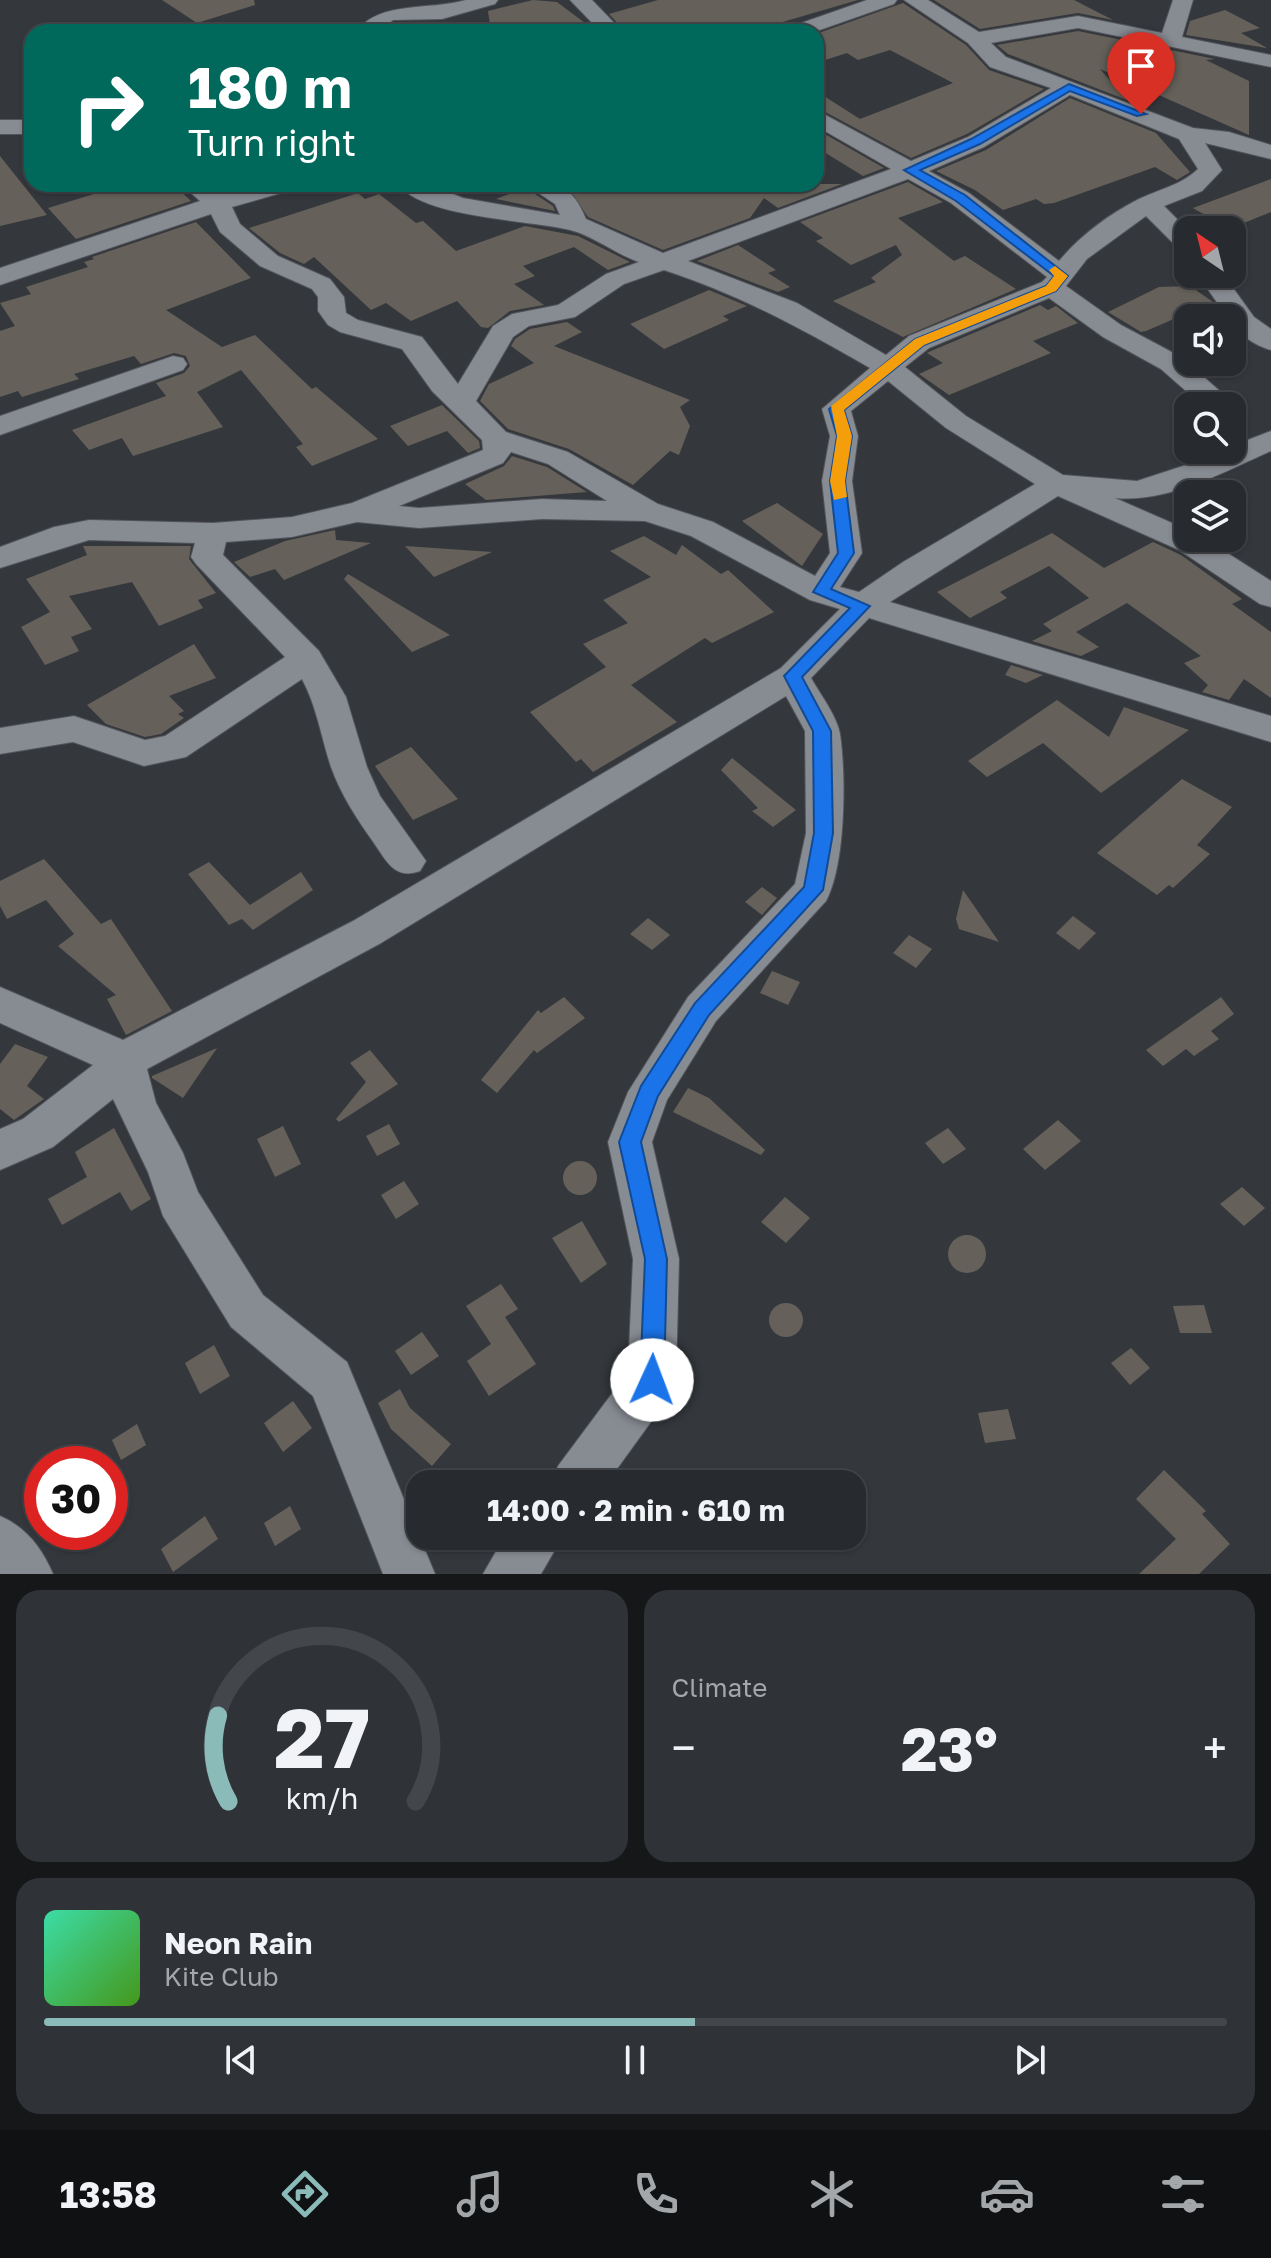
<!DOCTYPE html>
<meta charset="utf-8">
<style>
body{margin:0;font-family:"Golos Text",sans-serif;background:#2f3236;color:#f1f3f6;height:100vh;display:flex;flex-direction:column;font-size:30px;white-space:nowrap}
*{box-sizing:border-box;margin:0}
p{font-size:26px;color:#a4a7aa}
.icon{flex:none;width:44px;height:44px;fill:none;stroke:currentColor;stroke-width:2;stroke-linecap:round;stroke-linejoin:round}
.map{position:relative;height:1574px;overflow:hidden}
.drawer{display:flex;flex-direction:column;gap:16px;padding:16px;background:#151719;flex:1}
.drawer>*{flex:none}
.banner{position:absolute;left:24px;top:24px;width:800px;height:168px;border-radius:24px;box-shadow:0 2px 6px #0004,0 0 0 2px #43464a;background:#00695c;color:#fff;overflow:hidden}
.needle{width:52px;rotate:325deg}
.tools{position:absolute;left:1174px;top:216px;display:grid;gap:16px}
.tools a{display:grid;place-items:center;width:72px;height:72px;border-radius:16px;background:#272a2e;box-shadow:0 2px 6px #0004,0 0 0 2px #43464a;font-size:40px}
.speed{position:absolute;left:24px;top:1446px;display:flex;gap:16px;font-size:40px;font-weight:700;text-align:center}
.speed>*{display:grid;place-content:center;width:104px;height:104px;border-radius:50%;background:#272a2e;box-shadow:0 2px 6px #0004,0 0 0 2px #43464a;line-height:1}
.speed .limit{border:12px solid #d22;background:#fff;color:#111}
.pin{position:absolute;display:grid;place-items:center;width:68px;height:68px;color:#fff;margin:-82px -34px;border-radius:50% 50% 50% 0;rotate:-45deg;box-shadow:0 0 8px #0007}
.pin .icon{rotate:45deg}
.me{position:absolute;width:88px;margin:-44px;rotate:2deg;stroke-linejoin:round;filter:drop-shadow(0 0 6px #0008)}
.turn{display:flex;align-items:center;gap:28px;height:168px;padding:0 32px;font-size:36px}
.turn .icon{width:104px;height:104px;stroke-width:2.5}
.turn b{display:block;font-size:56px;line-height:68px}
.big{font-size:60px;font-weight:700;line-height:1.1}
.drawer .tile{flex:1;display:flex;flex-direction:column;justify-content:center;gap:12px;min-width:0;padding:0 28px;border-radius:24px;background:#2f3236}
.drawer .dial{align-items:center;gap:0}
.dial svg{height:208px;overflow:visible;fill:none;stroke:#43464a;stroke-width:7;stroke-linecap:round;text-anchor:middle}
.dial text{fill:#f1f3f6;stroke:none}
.song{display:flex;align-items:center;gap:24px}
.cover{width:96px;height:96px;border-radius:12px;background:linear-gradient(135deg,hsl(160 70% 55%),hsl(100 70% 35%))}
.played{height:8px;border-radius:4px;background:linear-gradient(90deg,#8bbbb9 55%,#43464a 55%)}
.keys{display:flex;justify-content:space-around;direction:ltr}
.heat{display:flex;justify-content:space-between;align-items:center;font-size:44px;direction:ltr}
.drawer .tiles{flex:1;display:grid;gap:16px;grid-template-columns:1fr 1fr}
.tile:last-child{grid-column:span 2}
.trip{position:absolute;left:406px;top:1470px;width:460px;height:80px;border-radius:24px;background:#272a2e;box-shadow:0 2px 6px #0004,0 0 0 2px #43464a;font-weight:700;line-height:80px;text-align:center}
.tabs{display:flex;height:128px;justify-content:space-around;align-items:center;background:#101112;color:#a4a7aa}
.tabs .icon{width:56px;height:56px}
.tabs .active{color:#8bbbb9}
.tabs b{font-size:36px;color:#f1f3f6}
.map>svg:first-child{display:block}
</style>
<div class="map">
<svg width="1271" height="1574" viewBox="0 0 1271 1574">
<rect width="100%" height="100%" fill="#34383d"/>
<path fill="#65615a" d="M 162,0 L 254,0 L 255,5 L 197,23 Z
M 533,0 L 557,2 L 597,32 L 491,32 L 488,11 Z
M 658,0 L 858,0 L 748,32 L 626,32 L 609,14 Z
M 934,0 L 1074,0 L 1113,20 L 1078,13 L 980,29 Z
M 903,3 L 966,45 L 989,70 L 1044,89 L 967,134 L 911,158 L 816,107 L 816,91 L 860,119 L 953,83 L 890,50 L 858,60 L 847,53 L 816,63 L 816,34 Z
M 1225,10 L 1260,28 L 1241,33 L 1267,48 L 1186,35 L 1190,21 Z
M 1078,31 L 1215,59 L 1206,60 L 1249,81 L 1249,135 L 1100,69 L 1127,100 L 1008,54 L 997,45 Z
M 1070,98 L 1156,133 L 1190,172 L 1177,180 L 1155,167 L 1054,203 L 1044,204 L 1036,199 L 1003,210 L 975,190 L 936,171 L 986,150 Z
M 816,129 L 884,168 L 863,176 L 816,147 Z
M 0,156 L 47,215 L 0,226 Z
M 1271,179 L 1271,212 L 1229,229 L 1193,208 Z
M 908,182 L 943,202 L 898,218 L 954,261 L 965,256 L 1016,289 L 903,337 L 833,301 L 876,282 L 871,278 L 902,255 L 896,245 L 851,265 L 816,241 L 823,238 L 800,222 Z
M 127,184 L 173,184 L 191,201 L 76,239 L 48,208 Z
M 577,184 L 842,184 L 778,208 L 764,198 L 750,218 L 663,250 L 588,217 L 568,188 Z
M 526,188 L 553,206 L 555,211 L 496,199 Z
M 358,193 L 365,199 L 379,194 L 416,223 L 423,221 L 456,251 L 525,226 L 578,236 L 630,262 L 608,270 L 574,247 L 523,266 L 535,276 L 514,284 L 544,305 L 510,311 L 488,328 L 481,327 L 457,301 L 411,321 L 386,303 L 371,310 L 314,257 L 304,264 L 280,253 L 249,228 Z
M 196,222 L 251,278 L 166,310 L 222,347 L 255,335 L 312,389 L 316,387 L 378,439 L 312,466 L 296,447 L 303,444 L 241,370 L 197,392 L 223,427 L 133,456 L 122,438 L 89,450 L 72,430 L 166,396 L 156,383 L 184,373 L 190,366 L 186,356 L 174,353 L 141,364 L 134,356 L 74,374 L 79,379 L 22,397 L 18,391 L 0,397 L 0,331 L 15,326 L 0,303 L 31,294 L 26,287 L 88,267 L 84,262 L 94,259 L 92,257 Z
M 738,245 L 776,270 L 768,273 L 790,287 L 778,292 L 697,261 Z
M 1190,286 L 1213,302 L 1146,331 L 1141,332 L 1108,312 L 1159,287 Z
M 709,290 L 747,306 L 723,316 L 729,320 L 664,349 L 630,324 Z
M 1040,305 L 1048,310 L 1056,306 L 1078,323 L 1033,341 L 1051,353 L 949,395 L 919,374 L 943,363 L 927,353 L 931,351 Z
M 567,322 L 582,332 L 554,346 L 690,400 L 680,407 L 690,426 L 679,455 L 670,451 L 633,485 L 569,449 L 508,429 L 480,401 L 489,384 L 534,363 L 511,346 L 515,339 L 530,329 Z
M 442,405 L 479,441 L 480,448 L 468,453 L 447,431 L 408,446 L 390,426 Z
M 512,456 L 547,467 L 587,492 L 486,500 L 465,484 L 504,466 Z
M 777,503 L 823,534 L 802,566 L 742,521 Z
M 335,530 L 336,540 L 371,543 L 284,580 L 275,569 L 250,577 L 234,562 L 285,541 Z
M 1052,533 L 1104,568 L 1153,542 L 1181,555 L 1242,599 L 1232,604 L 1271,632 L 1271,698 L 1244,679 L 1229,700 L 1202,692 L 1208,685 L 1184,663 L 1201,656 L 1127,603 L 1076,632 L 1099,647 L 1081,656 L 1032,641 L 1052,631 L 1043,624 L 1089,598 L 1049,566 L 1000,592 L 1007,598 L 970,618 L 937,592 Z
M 644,536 L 676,555 L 682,545 L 721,574 L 728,570 L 774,612 L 712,643 L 705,638 L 631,685 L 677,722 L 593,772 L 581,759 L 576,762 L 530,712 L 606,667 L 583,644 L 628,623 L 603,600 L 651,577 L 610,551 Z
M 83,546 L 191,546 L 189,559 L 216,593 L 198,600 L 203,608 L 159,626 L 132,582 L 69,596 L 92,629 L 71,637 L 79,651 L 45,665 L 21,627 L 50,612 L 26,579 L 87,555 Z
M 405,546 L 492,552 L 434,577 Z
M 348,574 L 450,635 L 412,652 L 344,579 Z
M 194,644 L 216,678 L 169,696 L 184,711 L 178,714 L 184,718 L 161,734 L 145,737 L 106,724 L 87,705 Z
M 1011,665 L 1043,675 L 1026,683 L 1005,675 Z
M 1057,700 L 1109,737 L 1124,707 L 1189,730 L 1101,793 L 1043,743 L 987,777 L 968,761 Z
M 411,747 L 458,799 L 413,820 L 375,766 Z
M 732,758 L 796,810 L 773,827 L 752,811 L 758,808 L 721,770 Z
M 1182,779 L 1232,807 L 1197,845 L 1210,854 L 1173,888 L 1169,885 L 1157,895 L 1097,853 Z
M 44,859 L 101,924 L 111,919 L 172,1011 L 126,1035 L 107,999 L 116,995 L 58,946 L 74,934 L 46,900 L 7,919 L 0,906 L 0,881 Z
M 209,862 L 250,905 L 301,872 L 313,890 L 253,930 L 242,919 L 229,925 L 188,874 Z
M 762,887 L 777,898 L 762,915 L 745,902 Z
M 963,890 L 999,942 L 959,929 L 956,919 Z
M 1073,916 L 1096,933 L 1079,950 L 1056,933 Z
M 648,918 L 670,935 L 652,950 L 630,934 Z
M 909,935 L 932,949 L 916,968 L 893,953 Z
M 772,971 L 800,982 L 788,1005 L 760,993 Z
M 564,997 L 585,1018 L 537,1053 L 534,1050 L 497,1093 L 481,1080 L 538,1010 L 541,1013 Z
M 1221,997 L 1234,1014 L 1211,1031 L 1219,1039 L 1194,1056 L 1186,1049 L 1163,1066 L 1146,1050 Z
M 15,1044 L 48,1057 L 27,1086 L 44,1099 L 14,1120 L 0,1109 L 0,1064 Z
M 217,1048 L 183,1098 L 152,1078 L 152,1076 Z
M 370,1050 L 398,1084 L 339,1122 L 336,1119 L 366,1082 L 350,1063 Z
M 688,1088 L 709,1098 L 765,1150 L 761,1155 L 673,1112 Z
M 1058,1120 L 1081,1141 L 1045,1170 L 1023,1149 Z
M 389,1124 L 400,1144 L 377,1156 L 366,1136 Z
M 283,1126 L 301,1164 L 275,1177 L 257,1139 Z
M 114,1128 L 151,1199 L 131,1211 L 120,1192 L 62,1225 L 48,1199 L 87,1177 L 75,1152 Z
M 948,1128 L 966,1149 L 943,1164 L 925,1143 Z
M563 1178a17 17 0 1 1 34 0a17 17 0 1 1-34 0Z
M 404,1181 L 419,1204 L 396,1219 L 381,1195 Z
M 1242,1187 L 1265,1208 L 1244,1226 L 1220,1204 Z
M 785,1197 L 810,1218 L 786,1243 L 761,1222 Z
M 582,1221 L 607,1264 L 581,1283 L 552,1238 Z
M948 1254a19 19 0 1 1 38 0a19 19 0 1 1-38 0Z
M 501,1284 L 518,1309 L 505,1317 L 536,1364 L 489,1396 L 467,1361 L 491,1344 L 466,1306 Z
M769 1320a17 17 0 1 1 34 0a17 17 0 1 1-34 0Z
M 1204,1305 L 1212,1333 L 1180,1333 L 1173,1306 Z
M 422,1332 L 439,1356 L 411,1375 L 395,1351 Z
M 214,1345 L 230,1376 L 200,1394 L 185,1363 Z
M 1131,1348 L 1150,1368 L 1130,1385 L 1111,1363 Z
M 400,1389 L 410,1408 L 451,1444 L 432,1466 L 391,1429 L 378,1403 Z
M 293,1401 L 312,1428 L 283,1452 L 264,1423 Z
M 1008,1409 L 1016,1439 L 985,1443 L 978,1413 Z
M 137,1424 L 146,1445 L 121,1460 L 112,1440 Z
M 1164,1470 L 1206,1511 L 1202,1514 L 1230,1544 L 1199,1574 L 1139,1574 L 1176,1539 L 1136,1499 Z
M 290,1506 L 301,1529 L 275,1546 L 264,1523 Z
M 205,1516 L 218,1539 L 173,1572 L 161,1549 Z"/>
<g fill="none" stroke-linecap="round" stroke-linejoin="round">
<defs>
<path id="minor" d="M 466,0 L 498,0 L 495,4 L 442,19 L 393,20 L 378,32 L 355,32 C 381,0 427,11 466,0 Z
M 570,0 L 592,0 L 623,32 L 601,32 Z
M 867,0 L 897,0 L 894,4 L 814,32 L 784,32 L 787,28 Z
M 904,0 L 928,0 L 979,32 L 1078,16 L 1162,33 L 1173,0 L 1193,0 L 1182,37 L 1271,55 L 1271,67 L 1078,28 L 991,43 L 1006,57 L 1193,128 L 1229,132 L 1271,145 L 1271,159 L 1205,143 L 1222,170 L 1202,191 L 1164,206 L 1188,230 L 1188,252 L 1179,249 L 1146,216 L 1087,259 L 1066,286 L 1121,325 L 1181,357 L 1230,400 L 1234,406 L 1232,409 L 1232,406 L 1203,406 L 1161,369 L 1103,337 L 1049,298 L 929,348 L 905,367 L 966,416 L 1063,475 L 1137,481 L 1232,450 L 1232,446 L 1271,431 L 1271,451 C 1223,472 1169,503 1115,498 L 1188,530 L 1188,538 L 1204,538 L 1271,581 L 1271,607 L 1260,604 L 1179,550 L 1058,496 L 890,602 L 1271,716 L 1271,742 L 869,618 L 811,678 C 820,694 837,716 840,734 C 846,775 846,864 826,901 L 716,1021 L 667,1100 L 652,1142 L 679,1259 L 676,1380 L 669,1397 L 606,1484 L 551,1484 L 558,1466 L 628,1372 L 633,1259 L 608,1142 L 628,1092 L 688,997 L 795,884 L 806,833 L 805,731 L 786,696 L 381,943 L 147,1069 L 156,1103 L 183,1153 L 198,1192 L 263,1295 L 347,1362 L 435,1574 L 383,1574 L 313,1396 L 231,1327 L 163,1216 L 148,1172 L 113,1099 L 53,1147 L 0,1170 L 0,1129 L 23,1119 L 93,1065 L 0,1023 L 0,987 L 123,1040 L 353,921 L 781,668 L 840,609 L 810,600 L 691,536 L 645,521 L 542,519 L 419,528 L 357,522 L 292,537 L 226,542 L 223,555 L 319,651 L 346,697 L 367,767 L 380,796 L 426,861 L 420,871 C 395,880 387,862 374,843 C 357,819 341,795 331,767 C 321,737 317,707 302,679 L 186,757 L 144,766 L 73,742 L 0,754 L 0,728 L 74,716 L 145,740 L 165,736 L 285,657 L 196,564 L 191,557 L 195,543 L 89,540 L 0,568 L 0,547 L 54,527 L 89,520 L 213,523 L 292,517 L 352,503 L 483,450 L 482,440 L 432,391 L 402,349 L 340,332 L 328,325 L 318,311 L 318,297 L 312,289 L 260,266 L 220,232 L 211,214 L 0,285 L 0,268 L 200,201 L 181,184 L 208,184 L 222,194 L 260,184 L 299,184 L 295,189 L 232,207 L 240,224 L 278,256 L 330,279 L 344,297 L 346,313 L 358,320 L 422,337 L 458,384 L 493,326 L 512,314 L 558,305 L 606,274 L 639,262 C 615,254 594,236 570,230 C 531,220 422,218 398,184 L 427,184 L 463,198 L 560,215 L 555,204 L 525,184 C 560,184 572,185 586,219 L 663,253 L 891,169 L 816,126 L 816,110 L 911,161 L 968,137 L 1051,88 L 990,67 L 968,43 ZM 1070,95 L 1179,139 L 1198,169 C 1180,186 1159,189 1137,200 C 1108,215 1080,236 1059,261 L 969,193 L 929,171 L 984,147 ZM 908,179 L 951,203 L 1047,277 L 1042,282 L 909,336 L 886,355 L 797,303 L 688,261 ZM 664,270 C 740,295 801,328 870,368 L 822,409 L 830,436 L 822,481 L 830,553 L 815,576 L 713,522 L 658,504 L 568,452 L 506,432 L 476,401 L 513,337 L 529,326 L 575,317 L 624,284 ZM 888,381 L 946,428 L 1035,484 L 903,562 L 859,592 L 840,587 L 862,553 L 852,481 L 858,436 L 851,411 ZM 511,452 L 548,464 L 607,501 L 542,499 L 419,508 L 399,506 L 503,463 Z
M 0,120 L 32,120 L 32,134 L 0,134 Z
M 1197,274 L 1223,274 L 1254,317 L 1271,329 L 1271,350 C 1256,346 1234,333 1232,318 L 1228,318 Z
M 173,356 L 183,358 L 187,364 L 183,370 L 0,435 L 0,416 Z
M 0,1516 C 26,1527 42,1548 53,1574 L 0,1574 Z
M 505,1536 L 563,1536 L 541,1574 L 483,1574 Z"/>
</defs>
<use href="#minor" stroke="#525459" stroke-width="2"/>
<use href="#minor" fill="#878b92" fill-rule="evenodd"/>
</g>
<path fill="#1a73e8" stroke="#114b97" stroke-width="2" d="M 1069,84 L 1146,114 L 1137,116 L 1070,91 L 980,144 L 920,170 L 965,195 L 1068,276 L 1056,291 L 924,345 L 844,410 L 852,436 L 845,481 L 854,553 L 831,589 L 870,606 L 802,677 L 831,731 L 833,833 L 823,890 L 709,1015 L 658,1096 L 641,1142 L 667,1259 L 664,1380 L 661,1389 L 652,1393 L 644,1389 L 640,1380 L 645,1259 L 619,1142 L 641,1086 L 695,1003 L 804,887 L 814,833 L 813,731 L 784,676 L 850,608 L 813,592 L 838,553 L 830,481 L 837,436 L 829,409 L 915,339 L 1046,286 L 1054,276 L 956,201 L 904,170 L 971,139 Z"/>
<path fill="#f59e0b" d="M 1055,266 L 1068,276 L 1056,291 L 924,345 L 844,410 L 852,436 L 845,481 L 847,497 L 834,500 L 830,481 L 837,436 L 831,406 L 915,339 L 1046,286 L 1054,276 L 1049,270 Z"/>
</svg>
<div class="tools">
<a><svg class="needle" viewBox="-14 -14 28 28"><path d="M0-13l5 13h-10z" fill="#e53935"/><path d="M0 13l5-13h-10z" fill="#a4a7aa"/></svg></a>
<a><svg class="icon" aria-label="sound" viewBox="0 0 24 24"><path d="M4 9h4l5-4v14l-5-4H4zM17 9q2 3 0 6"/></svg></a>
<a><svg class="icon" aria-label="search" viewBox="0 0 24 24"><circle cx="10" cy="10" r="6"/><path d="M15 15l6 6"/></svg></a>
<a><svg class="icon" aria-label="layers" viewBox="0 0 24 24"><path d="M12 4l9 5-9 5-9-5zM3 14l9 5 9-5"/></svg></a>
</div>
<div class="speed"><div class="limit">30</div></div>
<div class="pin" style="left:1141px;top:114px;background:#d93025"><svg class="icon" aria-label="arrive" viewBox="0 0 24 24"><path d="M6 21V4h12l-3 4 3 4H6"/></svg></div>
<svg class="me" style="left:652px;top:1380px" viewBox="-20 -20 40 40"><circle r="19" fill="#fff"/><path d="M0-13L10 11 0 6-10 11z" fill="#1a73e8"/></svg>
<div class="trip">14:00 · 2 min · 610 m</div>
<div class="banner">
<div class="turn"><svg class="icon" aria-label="right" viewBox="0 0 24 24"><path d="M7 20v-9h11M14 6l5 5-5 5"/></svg><div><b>180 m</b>Turn right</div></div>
</div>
</div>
<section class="drawer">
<div class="tiles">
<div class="tile dial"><svg viewBox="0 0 100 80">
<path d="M14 69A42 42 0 1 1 86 69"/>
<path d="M14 69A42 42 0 0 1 10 36" stroke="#8bbbb9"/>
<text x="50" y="56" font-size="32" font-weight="700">27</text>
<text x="50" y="72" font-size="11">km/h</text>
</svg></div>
<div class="tile"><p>Climate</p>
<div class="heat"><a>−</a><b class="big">23°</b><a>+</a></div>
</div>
<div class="tile">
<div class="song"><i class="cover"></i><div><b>Neon Rain</b><p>Kite Club</p></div></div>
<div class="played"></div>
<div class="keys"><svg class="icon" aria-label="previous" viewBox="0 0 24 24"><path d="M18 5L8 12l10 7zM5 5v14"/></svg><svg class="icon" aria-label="pause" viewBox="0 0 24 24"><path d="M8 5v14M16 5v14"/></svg><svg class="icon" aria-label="next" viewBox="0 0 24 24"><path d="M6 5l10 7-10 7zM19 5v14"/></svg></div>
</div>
</div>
</section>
<nav class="tabs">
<b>13:58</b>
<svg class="icon active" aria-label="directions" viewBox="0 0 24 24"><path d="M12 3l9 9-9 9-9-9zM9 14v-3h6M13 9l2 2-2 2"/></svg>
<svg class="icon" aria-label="music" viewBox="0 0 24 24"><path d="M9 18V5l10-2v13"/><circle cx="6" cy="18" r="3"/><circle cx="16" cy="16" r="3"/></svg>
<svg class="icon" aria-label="phone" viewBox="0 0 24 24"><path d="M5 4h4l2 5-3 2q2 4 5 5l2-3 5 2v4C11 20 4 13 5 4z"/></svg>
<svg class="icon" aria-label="climate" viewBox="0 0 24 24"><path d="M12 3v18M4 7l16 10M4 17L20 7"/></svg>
<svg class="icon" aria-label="car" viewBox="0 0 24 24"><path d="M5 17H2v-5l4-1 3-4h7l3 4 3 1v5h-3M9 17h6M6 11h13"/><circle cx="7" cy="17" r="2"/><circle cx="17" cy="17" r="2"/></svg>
<svg class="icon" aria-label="filters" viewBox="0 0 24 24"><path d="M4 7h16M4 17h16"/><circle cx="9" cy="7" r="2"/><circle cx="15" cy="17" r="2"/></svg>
</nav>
